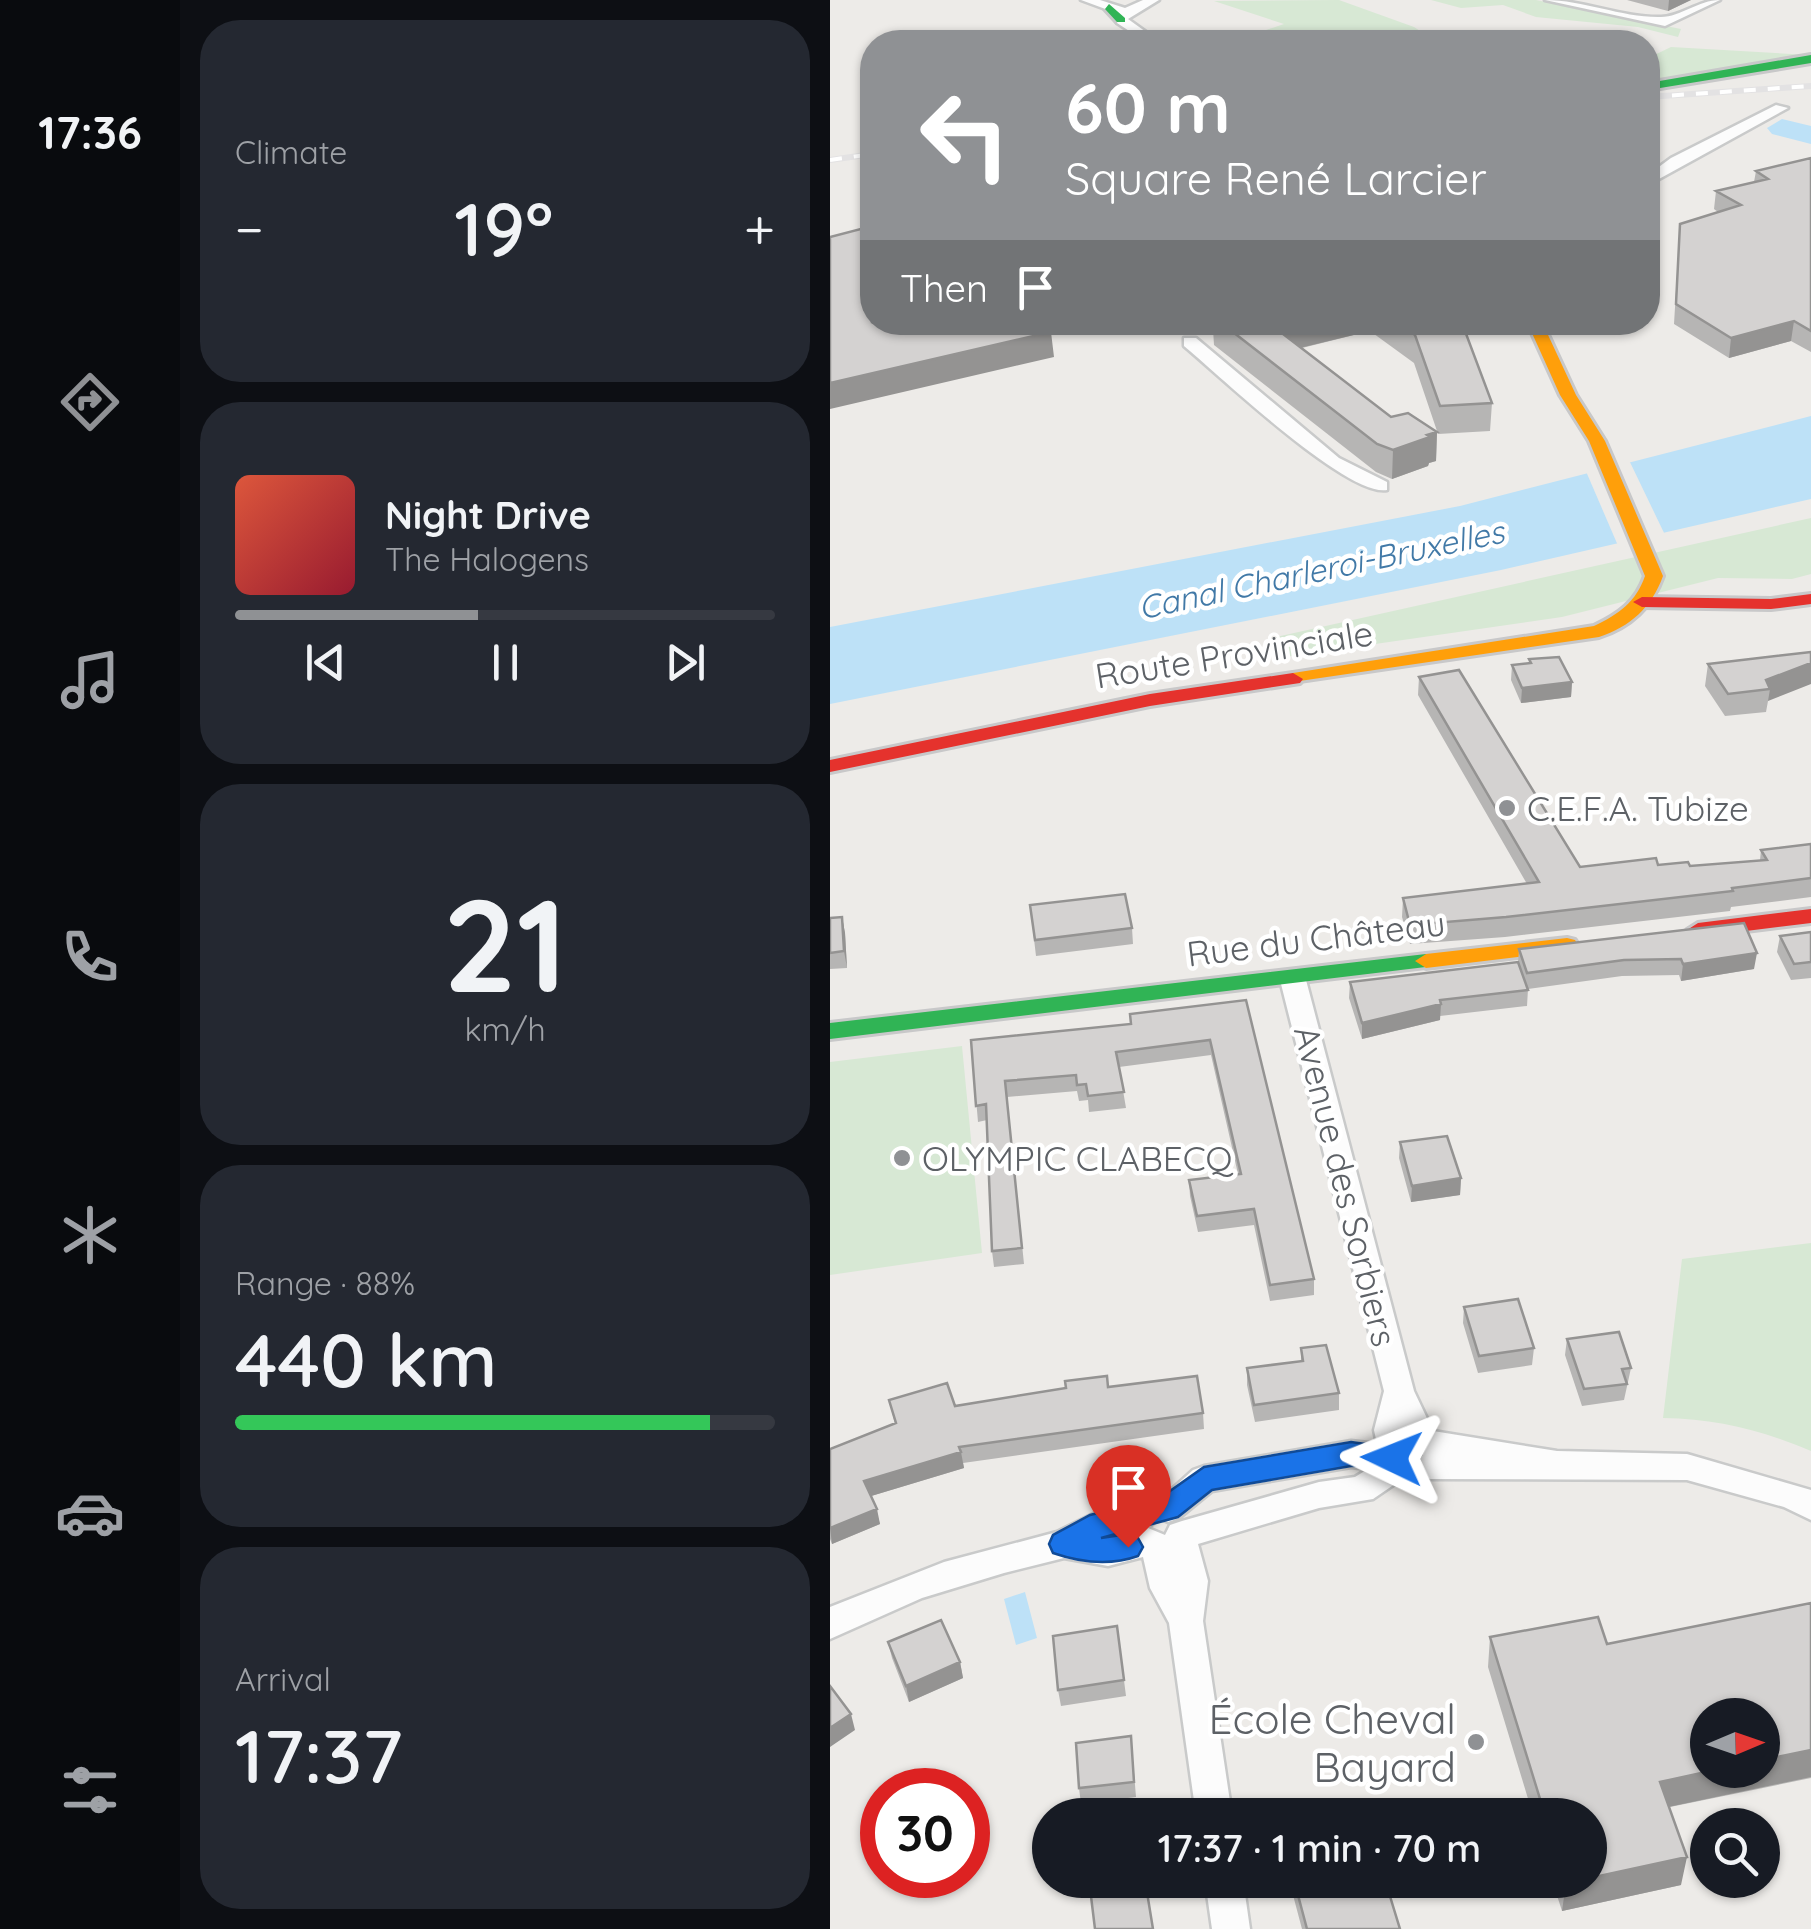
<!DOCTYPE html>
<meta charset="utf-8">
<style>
body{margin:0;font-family:Quicksand,sans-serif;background:#242831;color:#f1f3f6;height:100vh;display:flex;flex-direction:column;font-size:38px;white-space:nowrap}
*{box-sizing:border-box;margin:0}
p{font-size:32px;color:#9ea1a6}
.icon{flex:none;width:55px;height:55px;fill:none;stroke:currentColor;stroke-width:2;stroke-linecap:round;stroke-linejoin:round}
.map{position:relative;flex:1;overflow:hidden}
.sheet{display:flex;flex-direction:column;gap:20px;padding:20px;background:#0d0f14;width:650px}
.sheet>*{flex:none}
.banner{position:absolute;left:30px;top:30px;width:800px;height:305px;border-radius:40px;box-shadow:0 2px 8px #0004;background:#8f9194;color:#fff;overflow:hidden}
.needle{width:65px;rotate:88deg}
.tools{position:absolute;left:860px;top:1698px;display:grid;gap:20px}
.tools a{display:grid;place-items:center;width:90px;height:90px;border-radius:50%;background:#171b24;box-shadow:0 2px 8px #0004;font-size:50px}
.speed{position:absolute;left:30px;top:1768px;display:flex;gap:20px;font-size:50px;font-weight:700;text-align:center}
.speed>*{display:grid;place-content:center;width:130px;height:130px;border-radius:50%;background:#171b24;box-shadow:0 2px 8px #0004;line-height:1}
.speed .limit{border:15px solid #d22;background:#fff;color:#111}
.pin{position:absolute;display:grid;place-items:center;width:85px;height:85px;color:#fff;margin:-102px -42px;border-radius:50% 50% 50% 0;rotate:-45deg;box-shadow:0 0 10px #0007}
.pin .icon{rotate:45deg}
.me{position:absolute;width:110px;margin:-55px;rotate:272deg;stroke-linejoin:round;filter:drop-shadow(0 0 8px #0008)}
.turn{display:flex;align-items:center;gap:35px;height:210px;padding:0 40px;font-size:45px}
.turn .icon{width:130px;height:130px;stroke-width:2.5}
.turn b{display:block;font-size:70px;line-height:85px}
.then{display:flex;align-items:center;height:95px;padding:0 40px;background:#0003;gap:20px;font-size:38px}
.big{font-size:75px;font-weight:600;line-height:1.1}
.sheet .card{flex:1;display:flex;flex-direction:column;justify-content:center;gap:15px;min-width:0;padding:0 35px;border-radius:40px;background:#242831}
.sheet .dial{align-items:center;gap:0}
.dial b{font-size:130px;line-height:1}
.song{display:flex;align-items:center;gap:30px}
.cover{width:120px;height:120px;border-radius:15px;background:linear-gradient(135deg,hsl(10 70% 55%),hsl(350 70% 35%))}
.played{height:10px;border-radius:5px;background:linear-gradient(90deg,#8f9194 45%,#363941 45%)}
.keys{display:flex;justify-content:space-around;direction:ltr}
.heat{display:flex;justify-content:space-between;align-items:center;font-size:55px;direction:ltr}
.charge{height:15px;border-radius:8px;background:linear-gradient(90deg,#34c759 88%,#363941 0)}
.trip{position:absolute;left:202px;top:1798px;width:575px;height:100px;border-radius:50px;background:#171b24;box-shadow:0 2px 8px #0004;font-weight:600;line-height:100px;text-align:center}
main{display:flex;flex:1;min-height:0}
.tabs{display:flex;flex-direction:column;width:180px;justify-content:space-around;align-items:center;background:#090b0e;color:#9ea1a6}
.tabs .icon{width:70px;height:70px}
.tabs .active{color:#8f9194}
.tabs b{font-size:45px;color:#f1f3f6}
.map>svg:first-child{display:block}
</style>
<main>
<nav class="tabs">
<b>17:36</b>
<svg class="icon active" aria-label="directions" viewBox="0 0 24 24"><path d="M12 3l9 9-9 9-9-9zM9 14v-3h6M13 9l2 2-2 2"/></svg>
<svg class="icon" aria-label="music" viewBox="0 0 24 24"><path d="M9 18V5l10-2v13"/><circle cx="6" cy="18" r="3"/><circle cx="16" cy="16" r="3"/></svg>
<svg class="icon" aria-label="phone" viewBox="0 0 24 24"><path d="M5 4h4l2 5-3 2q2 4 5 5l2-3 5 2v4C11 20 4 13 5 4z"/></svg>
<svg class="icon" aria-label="climate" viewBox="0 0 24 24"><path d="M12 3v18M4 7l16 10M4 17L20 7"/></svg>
<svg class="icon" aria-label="car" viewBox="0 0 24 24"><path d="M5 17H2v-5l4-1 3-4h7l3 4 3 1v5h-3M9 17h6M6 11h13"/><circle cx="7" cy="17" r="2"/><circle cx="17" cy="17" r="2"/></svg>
<svg class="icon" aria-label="filters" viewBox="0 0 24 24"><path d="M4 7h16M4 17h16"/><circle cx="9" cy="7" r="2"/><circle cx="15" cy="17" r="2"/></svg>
</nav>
<section class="sheet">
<div class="card"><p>Climate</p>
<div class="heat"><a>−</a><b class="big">19°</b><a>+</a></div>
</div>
<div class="card">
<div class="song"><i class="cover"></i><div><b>Night Drive</b><p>The Halogens</p></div></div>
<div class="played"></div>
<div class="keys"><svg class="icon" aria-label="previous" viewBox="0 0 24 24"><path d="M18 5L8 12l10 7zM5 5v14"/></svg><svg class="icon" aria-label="pause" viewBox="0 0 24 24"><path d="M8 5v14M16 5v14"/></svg><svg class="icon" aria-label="next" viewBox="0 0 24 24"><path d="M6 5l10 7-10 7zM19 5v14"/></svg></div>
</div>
<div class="card dial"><b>21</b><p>km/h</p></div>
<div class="card"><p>Range · 88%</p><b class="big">440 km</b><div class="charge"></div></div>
<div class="card"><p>Arrival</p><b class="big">17:37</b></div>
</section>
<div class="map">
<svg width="981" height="1929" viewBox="0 0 981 1929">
<rect width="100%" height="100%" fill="#edebe8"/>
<path fill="#d7e8d4" d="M 509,0 L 584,27 L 607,42 L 449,42 L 424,34 L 454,24 L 384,1 Z
M 601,0 L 706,0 L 851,29 L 848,37 L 808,27 L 706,17 L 673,5 L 631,8 Z
M 841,47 L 979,55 L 818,83 L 818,58 Z
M 981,518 L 981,574 L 962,579 L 888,578 L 732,617 L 455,657 L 446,637 Z
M 132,1046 L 152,1253 L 0,1275 L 0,1062 Z
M 981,1243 L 981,1451 C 931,1430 887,1419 833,1418 L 852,1259 Z"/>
<path fill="#bde1f7" d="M 981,416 L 981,499 L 671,570 L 0,704 L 0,627 L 630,506 Z
M 195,1592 L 207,1638 L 186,1645 L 174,1599 Z"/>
<path fill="#edebe8" d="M 798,458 L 836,537 L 789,548 L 755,469 Z"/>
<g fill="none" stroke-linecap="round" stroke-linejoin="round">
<path fill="#bde1f7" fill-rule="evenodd" d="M 952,119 L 981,126 L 981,144 L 942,134 L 937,128 Z"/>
<defs>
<path id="street" d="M 251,0 L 270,0 L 295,8 L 313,0 L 329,0 L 298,19 L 330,42 L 316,42 L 287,23 L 289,14 Z
M 715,0 C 754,0 793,18 831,17 C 851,17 868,0 890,0 L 835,26 Z
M 946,105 L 958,108 L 818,185 L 818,175 L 841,158 Z
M 354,338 L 366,338 L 509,458 L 557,482 L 557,490 C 517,497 389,375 354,346 Z
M 463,972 L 476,980 L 584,1391 L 603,1431 L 727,1451 L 857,1454 L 981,1490 L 981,1520 L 954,1507 L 857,1480 L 600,1479 L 589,1475 L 584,1466 L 593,1455 L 579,1445 L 576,1455 L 583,1466 L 578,1475 L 543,1499 L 489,1508 L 368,1544 L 378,1581 L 373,1621 L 402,1815 L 366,1815 L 339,1623 L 320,1588 L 313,1557 L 278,1566 L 234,1558 L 174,1573 L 92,1598 L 0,1639 L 0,1607 L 114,1562 L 227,1532 L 271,1510 L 314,1502 L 323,1506 L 363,1470 L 374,1466 L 521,1441 L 547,1444 L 544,1430 L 554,1391 L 450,980 ZM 521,1467 L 538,1469 L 525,1477 L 489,1482 L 352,1521 L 340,1525 L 335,1535 L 318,1528 L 329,1518 L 338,1522 L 349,1518 L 382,1491 Z
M 375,1880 L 413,1880 L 420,1929 L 382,1929 Z"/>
<path id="fast" d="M 279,4 L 295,18 L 295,22 L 287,22 L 275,9 Z
M 981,55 L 981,63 L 818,90 L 818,83 Z
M 596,954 L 604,956 L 607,961 L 604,966 L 0,1039 L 0,1023 Z"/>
<path id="slow" d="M 697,322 L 712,322 L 746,395 L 775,441 L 833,576 C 822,607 800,627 769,637 L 456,683 L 453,679 L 463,673 L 764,626 C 789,614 806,602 815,576 L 759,441 L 730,395 Z
M 737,938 L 745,940 L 748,945 L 745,950 L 596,968 L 585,961 L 596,954 Z"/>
<path id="jam" d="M 981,594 L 981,604 L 941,609 L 812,607 L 803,602 L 812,597 L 941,599 Z
M 463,673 L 473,679 L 470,683 L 320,706 L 0,772 L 0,760 L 320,694 Z
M 981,909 L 981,923 L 868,937 L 857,930 L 868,923 Z"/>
</defs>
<use href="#street" stroke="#c9caca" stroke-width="5"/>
<use href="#fast" stroke="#c8c8c9" stroke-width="6"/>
<use href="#slow" stroke="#c8c8c9" stroke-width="6"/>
<use href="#jam" stroke="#c8c8c9" stroke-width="6"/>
<use href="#street" fill="#fcfcfc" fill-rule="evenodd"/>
<use href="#fast" fill="#30b455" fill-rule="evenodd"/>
<use href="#slow" fill="#ff9f0a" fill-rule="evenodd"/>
<use href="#jam" fill="#e5322d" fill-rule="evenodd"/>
<defs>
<path id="rail" d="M 818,97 L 981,86
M 0,160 L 42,154"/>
</defs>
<use href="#rail" stroke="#e3e2e3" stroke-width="6"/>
<use href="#rail" stroke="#fff" stroke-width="4" stroke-dasharray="12" stroke-linecap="butt"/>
</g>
<path fill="#b6b5b4" d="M 797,0 L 861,0 L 838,11 Z
M 981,158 L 981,352 L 961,341 L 899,358 L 844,324 L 850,224 L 888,212 L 884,209 L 886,191 L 924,182 L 926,171 Z
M 330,322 L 623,322 L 662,403 L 660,431 L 608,434 L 584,363 L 540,331 L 472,348 L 561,417 L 607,432 L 606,461 L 599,463 L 598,466 L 562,479 L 546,472 L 384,345 L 383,329 L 369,333 L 363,327 L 342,332 Z
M 981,652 L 938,701 L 936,712 L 895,716 L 875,686 L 878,664 Z
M 699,659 L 742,682 L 741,697 L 691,703 L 681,680 L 682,665 L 699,663 Z
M 589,677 L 750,867 L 828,865 L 860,866 L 930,860 L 931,850 L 981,844 L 981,897 L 901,907 L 900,911 L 675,937 L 580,944 L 572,917 L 573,898 L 697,884 L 588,695 Z
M 200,905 L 302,928 L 303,944 L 206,956 Z
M 12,917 L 15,933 L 17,968 L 0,969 L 0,918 Z
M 914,923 L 924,969 L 851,981 L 849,975 L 792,976 L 698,989 L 697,1006 L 610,1016 L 610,1020 L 532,1039 L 519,998 L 520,982 L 688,963 L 689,949 Z
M 981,932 L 981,978 L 961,980 L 947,952 L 950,936 Z
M 416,1000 L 484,1279 L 484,1295 L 440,1301 L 424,1225 L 368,1232 L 360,1196 L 359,1180 L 408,1174 L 381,1055 L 289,1067 L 296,1108 L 259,1112 L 258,1100 L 249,1101 L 247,1091 L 177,1097 L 194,1264 L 164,1267 L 162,1251 L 157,1120 L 148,1122 L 141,1040 L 300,1024 Z
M 570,1142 L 631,1178 L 630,1195 L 581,1202 L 569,1158 Z
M 634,1307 L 704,1348 L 702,1365 L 648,1373 L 633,1323 Z
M 737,1339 L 801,1368 L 794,1400 L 752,1406 L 735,1355 Z
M 471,1348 L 509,1393 L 509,1410 L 425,1422 L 417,1385 L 417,1368 L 471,1361 Z
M 278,1387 L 373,1413 L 374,1429 L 133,1463 L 134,1468 L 41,1496 L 50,1524 L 2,1544 L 0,1539 L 0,1449 L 65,1424 L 59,1400 L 125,1406 Z
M 981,1603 L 981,1778 L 840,1807 L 851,1885 L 732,1911 L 722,1880 L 760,1880 L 760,1815 L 703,1815 L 658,1667 L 660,1637 L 777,1644 Z
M 287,1626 L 296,1696 L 231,1706 L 228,1690 Z
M 58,1642 L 130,1662 L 133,1678 L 79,1702 L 62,1658 Z
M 301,1736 L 306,1797 L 251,1804 L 249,1788 Z
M 459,1880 L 555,1880 L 570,1929 L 472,1929 Z"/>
<path fill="#949392" d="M 839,0 L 861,0 L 838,11 Z
M 964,321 L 961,341 L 899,358 L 901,338 Z
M 342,322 L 362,322 L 363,327 L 342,332 Z
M 369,322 L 383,322 L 383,329 L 369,333 Z
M 462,322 L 540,322 L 540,331 L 445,354 L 444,327 Z
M 221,332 L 224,357 L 0,409 L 0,383 Z
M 607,432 L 606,461 L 599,463 L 598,466 L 562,479 L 563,450 Z
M 981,663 L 981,684 L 938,701 L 940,689 L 936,680 Z
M 742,682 L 741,697 L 691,703 L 692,688 Z
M 12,917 L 15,933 L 17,968 L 14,951 Z
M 927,953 L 924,969 L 851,981 L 853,964 Z
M 611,1004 L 610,1020 L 532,1039 L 532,1023 Z
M 631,1178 L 630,1195 L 581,1202 L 582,1186 Z
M 131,1452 L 134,1468 L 38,1497 L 34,1481 Z
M 47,1509 L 50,1524 L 2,1544 L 0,1528 Z
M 130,1662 L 133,1678 L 79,1702 L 76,1686 Z
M 21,1714 L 25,1730 L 0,1747 L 0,1728 Z
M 981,1750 L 981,1777 L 824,1810 L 830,1782 L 885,1770 L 932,1770 L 932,1760 Z
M 857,1857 L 851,1885 L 732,1911 L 736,1883 L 749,1880 L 760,1880 L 760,1878 Z"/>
<path fill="#d4d2d1" stroke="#949392" stroke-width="2.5" d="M 981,158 L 981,331 L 964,321 L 901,338 L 846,304 L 850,224 L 911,205 L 886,191 L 938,179 L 926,171 Z
M 42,226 L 42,322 L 211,322 L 221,332 L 0,383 L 0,237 Z
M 390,322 L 462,322 L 444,327 L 561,417 L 578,413 L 607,432 L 597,435 L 600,437 L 563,450 L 547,444 Z
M 567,322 L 623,322 L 635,331 L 662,403 L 610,406 L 585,335 Z
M 981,652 L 981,663 L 936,680 L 940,689 L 898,694 L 878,664 Z
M 729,657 L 742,682 L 692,688 L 682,665 L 701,663 L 699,659 Z
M 629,670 L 750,867 L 826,858 L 828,865 L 858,862 L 860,866 L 937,860 L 931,850 L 981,844 L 981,878 L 902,888 L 903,891 L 676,917 L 580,925 L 573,898 L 709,882 L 589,677 Z
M 295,894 L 302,928 L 205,940 L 200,905 Z
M 12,917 L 14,951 L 0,953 L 0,918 Z
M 914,923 L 927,953 L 853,964 L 851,959 L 794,960 L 697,973 L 689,949 Z
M 981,932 L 981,962 L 964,964 L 950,936 Z
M 688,962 L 698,990 L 610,1000 L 611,1004 L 532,1023 L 520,982 Z
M 416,1000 L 484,1279 L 440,1285 L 424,1209 L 367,1216 L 359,1180 L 411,1174 L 380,1040 L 286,1052 L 294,1092 L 258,1096 L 256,1084 L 247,1085 L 246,1075 L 175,1081 L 192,1248 L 162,1251 L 156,1104 L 146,1106 L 141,1040 L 301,1024 L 300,1014 Z
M 617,1136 L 631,1178 L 582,1186 L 570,1142 Z
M 688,1299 L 704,1348 L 649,1356 L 634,1307 Z
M 789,1332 L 801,1368 L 792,1369 L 797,1384 L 754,1389 L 737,1339 Z
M 496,1345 L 509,1393 L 424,1405 L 417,1368 L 473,1361 L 471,1348 Z
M 277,1376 L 278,1387 L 367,1376 L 373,1413 L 129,1447 L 131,1452 L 34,1481 L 47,1509 L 0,1528 L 0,1449 L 66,1423 L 59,1400 L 117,1383 L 125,1406 L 236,1388 L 235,1381 Z
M 981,1603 L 981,1750 L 932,1760 L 932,1715 L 878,1715 L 878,1770 L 885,1770 L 830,1782 L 857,1857 L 760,1878 L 760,1815 L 715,1815 L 660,1637 L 768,1617 L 777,1644 Z
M 111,1620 L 130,1662 L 76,1686 L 58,1642 Z
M 287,1626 L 294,1680 L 228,1690 L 223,1636 Z
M 0,1686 L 21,1714 L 0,1728 Z
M 301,1736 L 304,1782 L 249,1788 L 246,1743 Z
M 259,1880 L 315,1880 L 323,1929 L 265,1929 Z
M 464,1880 L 555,1880 L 570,1929 L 477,1929 Z"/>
<path fill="#1a73e8" stroke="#114b97" stroke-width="2.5" d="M 521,1442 L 572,1449 L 576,1458 L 572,1466 L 521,1466 L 382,1490 L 348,1517 L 271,1538 L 298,1534 L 308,1538 L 313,1547 L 308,1556 C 280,1566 252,1563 223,1553 L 219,1544 L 223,1535 L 260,1515 L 330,1498 L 374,1467 Z"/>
<g fill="#8f9194" stroke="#fff" stroke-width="4">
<circle cx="677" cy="808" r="10"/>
<circle cx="72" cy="1158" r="10"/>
<circle cx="646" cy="1742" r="10"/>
</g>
<g text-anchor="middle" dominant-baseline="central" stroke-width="9" stroke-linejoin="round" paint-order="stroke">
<g font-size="32" font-style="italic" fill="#4179a7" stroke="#fff">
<text transform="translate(491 569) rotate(-12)">Canal Charleroi-Bruxelles</text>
</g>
<g font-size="35" fill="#5d6166" stroke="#fff">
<text transform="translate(404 654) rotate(-9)">Route Provinciale</text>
<text transform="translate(486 938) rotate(-7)">Rue du Château</text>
<text transform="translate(516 1186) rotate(76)">Avenue des Sorbiers</text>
</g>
<g font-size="35" fill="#5d6166" stroke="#fff" text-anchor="start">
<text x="697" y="808">C.E.F.A. Tubize</text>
<text x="92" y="1158">OLYMPIC CLABECQ</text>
</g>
<g font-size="42" fill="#5d6166" stroke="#fff" text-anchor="end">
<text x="626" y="1718">École Cheval<tspan x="626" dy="48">Bayard</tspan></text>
</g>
</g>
</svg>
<div class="tools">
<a><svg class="needle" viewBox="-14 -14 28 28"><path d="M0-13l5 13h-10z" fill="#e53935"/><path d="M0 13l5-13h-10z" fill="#9ea1a6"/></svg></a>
<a><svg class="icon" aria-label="search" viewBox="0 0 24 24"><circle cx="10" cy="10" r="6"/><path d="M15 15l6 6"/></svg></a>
</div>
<div class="speed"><div class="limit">30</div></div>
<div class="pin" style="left:298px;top:1547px;background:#d93025"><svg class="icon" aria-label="arrive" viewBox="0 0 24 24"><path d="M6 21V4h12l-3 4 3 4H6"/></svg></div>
<svg class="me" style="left:562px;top:1458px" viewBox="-20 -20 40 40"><path d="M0-17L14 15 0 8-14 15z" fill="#1a73e8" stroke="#fff" stroke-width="4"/></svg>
<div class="trip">17:37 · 1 min · 70 m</div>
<div class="banner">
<div class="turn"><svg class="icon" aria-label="left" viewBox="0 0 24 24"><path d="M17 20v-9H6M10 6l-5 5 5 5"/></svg><div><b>60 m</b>Square René Larcier</div></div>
<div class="then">Then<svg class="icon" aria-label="arrive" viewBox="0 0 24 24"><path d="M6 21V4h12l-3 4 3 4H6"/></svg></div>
</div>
</div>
</main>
